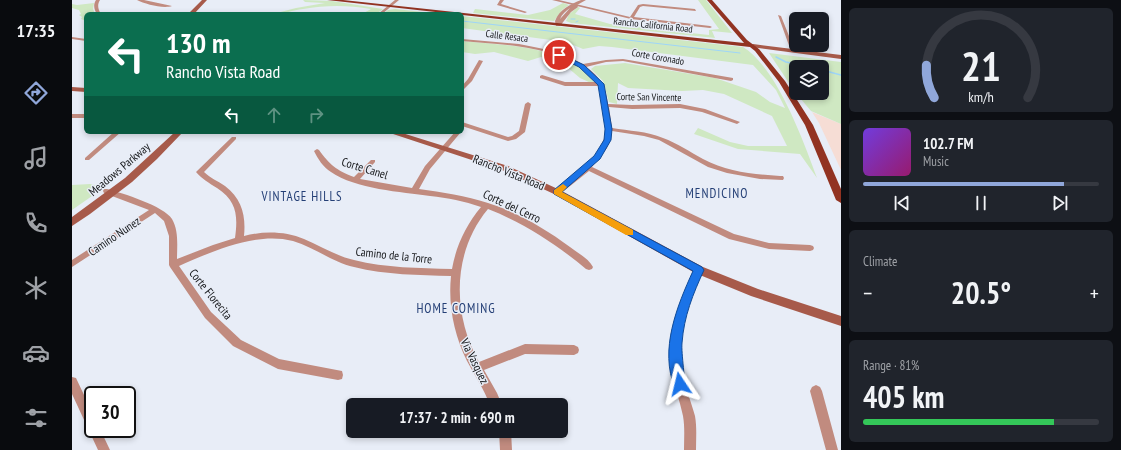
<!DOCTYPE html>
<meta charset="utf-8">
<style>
body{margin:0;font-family:"PT Sans Narrow",sans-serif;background:#20242c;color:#f1f3f6;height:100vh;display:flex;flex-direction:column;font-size:15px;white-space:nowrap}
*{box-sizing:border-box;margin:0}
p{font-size:13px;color:#9ea1a6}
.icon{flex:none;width:22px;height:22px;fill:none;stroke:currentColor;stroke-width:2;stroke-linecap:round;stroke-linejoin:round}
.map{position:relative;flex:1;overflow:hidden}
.panel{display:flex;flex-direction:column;gap:8px;padding:8px;background:#0d0f14;width:280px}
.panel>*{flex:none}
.hud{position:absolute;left:12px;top:12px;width:380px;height:122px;border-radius:6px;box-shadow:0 2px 6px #0003;background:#0b6e4f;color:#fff;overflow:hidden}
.controls{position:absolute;left:717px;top:12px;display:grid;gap:8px}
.controls a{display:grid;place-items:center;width:40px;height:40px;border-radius:6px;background:#171b24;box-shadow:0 2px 6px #0003;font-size:20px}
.speed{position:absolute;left:12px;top:386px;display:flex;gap:8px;font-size:20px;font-weight:700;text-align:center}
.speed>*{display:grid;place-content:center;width:52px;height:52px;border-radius:50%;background:#171b24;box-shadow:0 2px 6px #0003;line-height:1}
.speed .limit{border:2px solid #111;border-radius:6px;background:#fff;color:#111}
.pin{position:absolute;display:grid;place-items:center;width:34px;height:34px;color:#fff;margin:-17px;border:2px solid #fff;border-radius:50%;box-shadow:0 1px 4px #0007}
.me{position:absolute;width:44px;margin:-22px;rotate:350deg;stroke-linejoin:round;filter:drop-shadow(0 0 3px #0008)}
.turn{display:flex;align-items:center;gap:14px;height:84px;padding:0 16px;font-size:18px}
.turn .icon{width:52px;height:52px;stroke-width:2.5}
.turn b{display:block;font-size:28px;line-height:34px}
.lanes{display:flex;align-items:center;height:38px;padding:0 16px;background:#0003;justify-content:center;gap:20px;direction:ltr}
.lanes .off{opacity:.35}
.big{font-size:30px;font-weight:700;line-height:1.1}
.panel .widget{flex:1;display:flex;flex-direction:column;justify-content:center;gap:6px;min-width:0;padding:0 14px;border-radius:6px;background:#20242c}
.panel .dial{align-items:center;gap:0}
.dial svg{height:104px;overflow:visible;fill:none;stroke:#363941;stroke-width:7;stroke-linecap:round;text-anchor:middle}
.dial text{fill:#f1f3f6;stroke:none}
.song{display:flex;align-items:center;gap:12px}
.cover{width:48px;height:48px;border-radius:6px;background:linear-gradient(135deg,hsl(260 70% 55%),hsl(320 70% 35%))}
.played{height:4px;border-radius:2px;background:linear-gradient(90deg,#90a7da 85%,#363941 85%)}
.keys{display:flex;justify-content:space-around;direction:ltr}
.heat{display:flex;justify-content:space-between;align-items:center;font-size:22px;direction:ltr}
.charge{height:6px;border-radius:3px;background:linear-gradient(90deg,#34c759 81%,#363941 0)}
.trip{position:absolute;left:274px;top:398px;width:222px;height:40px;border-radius:6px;background:#171b24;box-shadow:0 2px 6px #0003;font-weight:700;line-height:40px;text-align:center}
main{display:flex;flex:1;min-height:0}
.menu{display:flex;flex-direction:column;width:72px;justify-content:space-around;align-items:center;background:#090b0e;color:#9ea1a6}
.menu .icon{width:28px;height:28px}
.menu .current{color:#90a7da}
.menu b{font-size:18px;color:#f1f3f6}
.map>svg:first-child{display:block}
</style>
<main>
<nav class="menu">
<b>17:35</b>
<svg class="icon current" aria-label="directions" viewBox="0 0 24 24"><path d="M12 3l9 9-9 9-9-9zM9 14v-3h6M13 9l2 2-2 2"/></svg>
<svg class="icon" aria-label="music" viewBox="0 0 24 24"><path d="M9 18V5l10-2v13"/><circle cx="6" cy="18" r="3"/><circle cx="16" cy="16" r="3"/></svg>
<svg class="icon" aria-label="phone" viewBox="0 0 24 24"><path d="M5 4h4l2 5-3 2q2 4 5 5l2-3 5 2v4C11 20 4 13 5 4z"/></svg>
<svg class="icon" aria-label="climate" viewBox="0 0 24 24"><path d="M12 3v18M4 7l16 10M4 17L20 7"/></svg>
<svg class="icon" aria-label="car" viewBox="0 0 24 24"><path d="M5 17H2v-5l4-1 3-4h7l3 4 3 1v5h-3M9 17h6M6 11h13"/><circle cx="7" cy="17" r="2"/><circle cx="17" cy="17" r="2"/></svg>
<svg class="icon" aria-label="filters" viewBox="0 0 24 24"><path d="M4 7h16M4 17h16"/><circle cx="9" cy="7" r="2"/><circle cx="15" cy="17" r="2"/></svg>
</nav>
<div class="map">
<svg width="769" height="450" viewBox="0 0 769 450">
<rect width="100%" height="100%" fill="#e8edf7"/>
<path fill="#f6ddd5" d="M 740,112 L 769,124 L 769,170 L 747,123 Z"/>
<path fill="#cfe8c2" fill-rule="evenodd" d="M 231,0 L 260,1 L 311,9 L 304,14 L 290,14 L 299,9 C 276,5 254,5 231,9 C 221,10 211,14 201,14 L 224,8 L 253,3 L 233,2 Z
M 626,0 L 634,0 L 660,33 L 640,31 L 643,38 L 499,23 L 494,21 L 497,14 L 506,7 L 508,8 L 503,14 L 538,24 L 637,35 L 637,30 L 647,29 Z
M 22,3 L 21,9 L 23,14 L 14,14 L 14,21 L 9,19 L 10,17 L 7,15 L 9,14 L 7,10 L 0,8 L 0,4 L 5,5 Z
M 491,3 L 497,5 L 490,10 L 482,21 L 401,13 L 403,9 L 456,15 L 478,10 Z
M 323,9 L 369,14 L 311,14 L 316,10 Z
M 390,16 L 671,47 C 705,68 731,140 745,178 L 728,154 L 666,149 L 622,134 L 626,128 L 658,142 L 676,146 L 715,146 L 700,116 L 652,94 L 631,90 L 610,91 L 556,88 L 546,83 L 545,104 L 537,102 L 531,81 L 519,69 L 523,66 L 553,63 L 643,78 L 684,92 L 698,102 L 713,108 L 704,90 L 681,65 L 540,47 L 527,46 L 511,49 L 494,42 L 390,28 Z
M 390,41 C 429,45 499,46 522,82 L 519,83 L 508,78 L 495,67 L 469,57 L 456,61 L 422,52 L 403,54 L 390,52 Z
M 697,53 L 769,62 L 769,124 L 739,111 L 723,92 ZM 724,67 L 750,67 L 750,93 L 724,93 Z
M 18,184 L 33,187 L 0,210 L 0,185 Z"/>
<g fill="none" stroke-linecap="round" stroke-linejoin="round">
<path stroke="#9ed5f8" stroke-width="1" d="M 499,19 L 503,19
M 390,21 L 668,53
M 504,22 L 506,21"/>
<path stroke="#9ed5f8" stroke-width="1.5" d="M 704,57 L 714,62 L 740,67
M 750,70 L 769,75"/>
<path fill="#c18b7f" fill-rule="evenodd" d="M 24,0 L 28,0 C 25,5 26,9 29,14 L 25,14 C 22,9 21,5 24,0 Z
M 65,0 L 72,0 L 100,6 C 91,9 73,4 65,0 Z
M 323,0 L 327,0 L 310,14 L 306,14 Z
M 428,0 L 432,0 L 429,4 L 455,12 L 453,13 L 425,5 Z
M 480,0 L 487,0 L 558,17 L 566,5 L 571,4 L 623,9 L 624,11 L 571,6 L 568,7 L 562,17 L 638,26 L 640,27 L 638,28 L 559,19 Z
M 246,13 L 281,13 L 283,14 L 244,14 Z
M 706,15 L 709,16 L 723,51 L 723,52 L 719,51 Z
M 0,37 L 14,39 L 14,41 L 0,39 Z
M 390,39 L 447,44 L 467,48 L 489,53 L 511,64 L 534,60 L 551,59 L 661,78 L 661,80 L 659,81 L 551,61 L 534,62 L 514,67 C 528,76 534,87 536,104 L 560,105 L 608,104 L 633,109 L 668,122 L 665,124 L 630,112 L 608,108 L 560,109 L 537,107 L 540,128 C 557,131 575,131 591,138 C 605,143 618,152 631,159 C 655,172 681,174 708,176 L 711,176 L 712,178 L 711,180 L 688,179 L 655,173 L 636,167 L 587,140 L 572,136 L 540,131 L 535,148 L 520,167 L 662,234 L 697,243 L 738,245 L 741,246 L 742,248 L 741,250 L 738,251 L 697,249 L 657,239 L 517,171 L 488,194 L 482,194 L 481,192 L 482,190 L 511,168 L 524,155 L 528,148 L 533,136 L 534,128 L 527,86 L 493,86 L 468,78 L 468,76 L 470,75 L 493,82 L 524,82 C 495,45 433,45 390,41 Z
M 407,60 L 411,61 L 400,81 L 390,91 L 390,86 L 396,79 Z
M 456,102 L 459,104 L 453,132 L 444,139 L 436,141 L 390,126 L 390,122 L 436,137 L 440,136 L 447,131 L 453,104 Z
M 0,114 L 14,114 L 14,118 L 0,118 Z
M 42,132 L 49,132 L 17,160 L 13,160 L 13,158 Z
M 383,132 L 389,132 L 358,169 L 347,189 C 370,192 394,196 416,203 C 445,212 474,229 498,247 C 506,253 517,259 521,267 L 520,269 L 517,270 L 514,269 C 484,244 452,223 416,209 C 380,252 380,314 407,362 L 453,344 L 502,345 L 506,347 L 507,350 L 506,353 L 502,355 L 453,354 L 412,370 L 425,393 L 430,405 L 418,405 C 412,389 403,376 395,361 C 382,335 376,305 379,276 C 347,275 314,275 282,267 C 260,262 242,247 221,241 C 184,231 139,252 107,266 L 139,312 L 169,340 L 207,359 L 270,371 L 271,375 L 270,379 L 266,380 L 206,369 L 161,346 L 133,318 L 98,267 L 97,265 L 97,236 L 92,221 L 83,213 L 0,267 L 0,260 L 77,210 L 32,193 L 31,191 L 32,189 L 35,189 C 50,193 92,206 100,219 C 107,231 105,246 105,259 L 141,245 L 163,238 C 166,216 165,201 145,188 C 137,183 130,179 124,172 L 160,137 L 164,137 L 164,139 L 132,172 C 138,178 146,181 153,186 C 170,199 174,216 172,236 C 191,231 213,231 232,239 C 249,246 264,256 282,260 C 314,268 347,268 380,269 C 384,246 394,225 409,207 C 392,201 376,198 358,196 C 330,192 283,189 259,172 C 251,167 246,159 242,151 L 245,149 L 247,150 C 258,165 264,170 282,177 L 299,160 L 303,160 L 303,162 L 288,179 L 340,188 L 353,166 Z
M 627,266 L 630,268 L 631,270 C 617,302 604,335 610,371 C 613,387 619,401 623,416 C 625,427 624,439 624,450 L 612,450 C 612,439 613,427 611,416 C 608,401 602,386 600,371 C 594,335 607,302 623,270 L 624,268 Z
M 0,377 L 4,378 L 21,414 L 21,429 L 28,429 L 38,450 L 26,450 L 0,394 Z
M 744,385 L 748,387 L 750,391 L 766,450 L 754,450 L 738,391 L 740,387 Z
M 427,431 L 439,431 L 440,450 L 428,450 Z"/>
<path fill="#c18b7f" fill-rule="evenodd" d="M 509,0 L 514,0 L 505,5 L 506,7 L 499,12 L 488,26 L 484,26 L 483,21 C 488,9 497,5 509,0 ZM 498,8 L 488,19 C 490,14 494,11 498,8 Z"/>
<path fill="#a75a4a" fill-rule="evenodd" d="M 130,0 L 135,0 L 122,14 L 116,14 Z
M 681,44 L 769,55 L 769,59 L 679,47 L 679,45 Z
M 0,87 L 14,88 L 14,92 L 0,91 Z
M 103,132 L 111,132 L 85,159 L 60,182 L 18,214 L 0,226 L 0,217 L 53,178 Z
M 315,132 L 327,132 L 436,166 L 488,190 L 631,267 L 686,289 L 769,316 L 769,326 L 679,296 L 623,273 L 482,194 L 430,170 Z"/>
<path fill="#923322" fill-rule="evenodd" d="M 255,0 L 271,0 L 672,43 L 635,0 L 640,0 L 675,40 L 687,49 L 713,81 L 741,125 L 769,189 L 769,203 L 764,200 L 733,125 L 707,82 L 683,51 L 678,47 Z"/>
</g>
<path fill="#1a73e8" stroke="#114b97" d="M 485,54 L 489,54 L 512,65 L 532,84 L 540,129 L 539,140 L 528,159 L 490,192 L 630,267 L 632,270 C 621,294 612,316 610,343 C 609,353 614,383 612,388 L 608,390 L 603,388 C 587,350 605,306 621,271 L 482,194 L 482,190 L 522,156 L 532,140 L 533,129 L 526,85 L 507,67 L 485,56 Z"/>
<path fill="#f59e0b" d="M 491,184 L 495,187 L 490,192 L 561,230 L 561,235 L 554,235 L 482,194 L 482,190 Z"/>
<g text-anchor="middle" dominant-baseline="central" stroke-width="3" stroke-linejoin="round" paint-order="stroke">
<g font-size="10" fill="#16181b" stroke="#e8edf7">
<text transform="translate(581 25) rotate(6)">Rancho California Road</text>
<text transform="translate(435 36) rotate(7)">Calle Resaca</text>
<text transform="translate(586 57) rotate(10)">Corte Coronado</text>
<text transform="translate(577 97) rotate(1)">Corte San Vincente</text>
</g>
<g font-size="12" fill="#16181b" stroke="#e8edf7">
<text transform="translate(293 168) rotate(17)">Corte Canel</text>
<text transform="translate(47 169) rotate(-40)">Meadows Parkway</text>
<text transform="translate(437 172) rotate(22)">Rancho Vista Road</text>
<text transform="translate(440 206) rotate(25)">Corte del Cerro</text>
<text transform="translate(42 236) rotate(-34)">Camino Nunez</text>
<text transform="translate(322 255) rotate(6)">Camino de la Torre</text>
<text transform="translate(139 294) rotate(51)">Corte Florecita</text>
<text transform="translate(403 361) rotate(64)">Via Vasquez</text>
</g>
<g font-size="13" letter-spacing="1" fill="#243f76" stroke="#e8edf7">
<text x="645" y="193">MENDICINO</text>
<text x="230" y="196">VINTAGE HILLS</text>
<text x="384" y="308">HOME COMING</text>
</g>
</g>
</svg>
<div class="controls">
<a><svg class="icon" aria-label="sound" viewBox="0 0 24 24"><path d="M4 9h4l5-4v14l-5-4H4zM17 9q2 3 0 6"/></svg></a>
<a><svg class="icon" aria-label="layers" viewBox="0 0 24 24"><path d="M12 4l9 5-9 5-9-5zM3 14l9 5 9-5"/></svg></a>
</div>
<div class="speed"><div class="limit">30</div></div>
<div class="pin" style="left:487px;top:55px;background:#d93025"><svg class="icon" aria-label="arrive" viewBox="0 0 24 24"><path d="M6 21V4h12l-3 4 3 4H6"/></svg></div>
<svg class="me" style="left:608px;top:384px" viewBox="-20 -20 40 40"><path d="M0-17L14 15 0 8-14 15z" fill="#1a73e8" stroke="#fff" stroke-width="4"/></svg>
<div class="trip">17:37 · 2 min · 690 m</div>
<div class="hud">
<div class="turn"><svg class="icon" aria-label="left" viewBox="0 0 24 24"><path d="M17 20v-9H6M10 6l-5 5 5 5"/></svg><div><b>130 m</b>Rancho Vista Road</div></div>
<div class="lanes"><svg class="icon" aria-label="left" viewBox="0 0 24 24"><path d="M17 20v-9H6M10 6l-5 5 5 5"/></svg><svg class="icon off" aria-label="ahead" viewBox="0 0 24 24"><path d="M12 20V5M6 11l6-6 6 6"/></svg><svg class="icon off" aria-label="right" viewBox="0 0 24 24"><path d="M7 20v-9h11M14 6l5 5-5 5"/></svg></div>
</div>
</div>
<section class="panel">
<div class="widget dial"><svg viewBox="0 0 100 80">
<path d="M14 69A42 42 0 1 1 86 69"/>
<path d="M14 69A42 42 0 0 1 8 44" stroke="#90a7da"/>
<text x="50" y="56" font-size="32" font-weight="700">21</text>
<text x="50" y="72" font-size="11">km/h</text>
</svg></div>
<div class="widget">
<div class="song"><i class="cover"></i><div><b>102.7 FM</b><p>Music</p></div></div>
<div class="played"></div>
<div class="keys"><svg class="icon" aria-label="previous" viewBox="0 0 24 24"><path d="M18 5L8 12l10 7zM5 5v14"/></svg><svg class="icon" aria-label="pause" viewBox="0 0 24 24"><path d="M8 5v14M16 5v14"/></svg><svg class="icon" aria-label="next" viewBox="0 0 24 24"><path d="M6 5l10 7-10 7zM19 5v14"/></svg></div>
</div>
<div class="widget"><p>Climate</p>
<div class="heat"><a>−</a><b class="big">20.5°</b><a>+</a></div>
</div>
<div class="widget"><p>Range · 81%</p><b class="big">405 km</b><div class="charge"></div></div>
</section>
</main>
